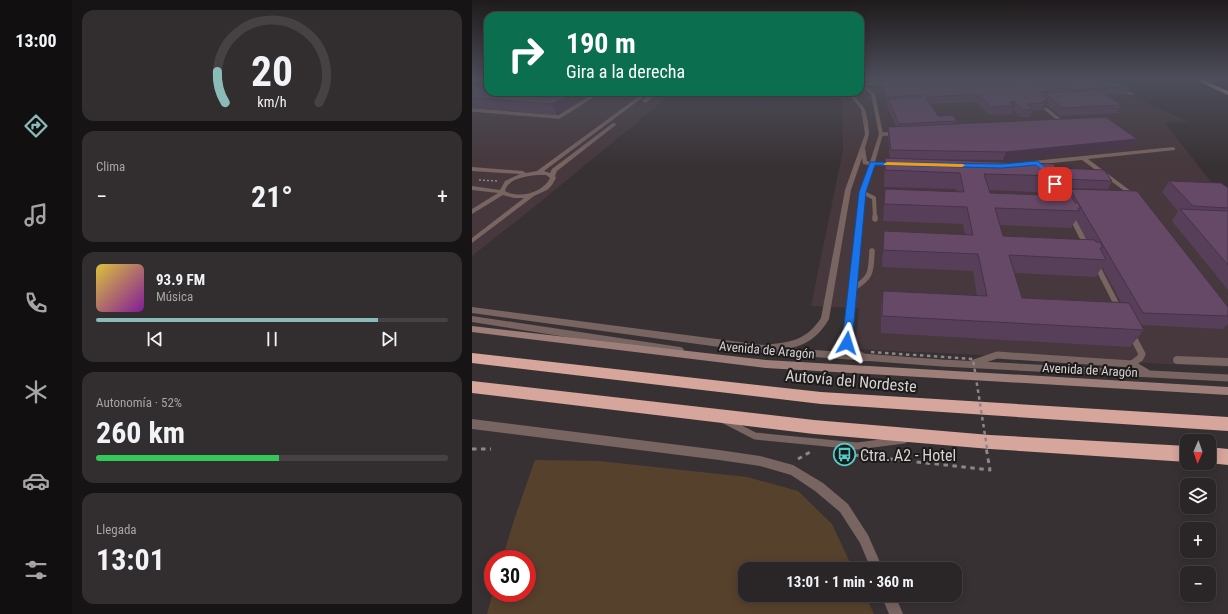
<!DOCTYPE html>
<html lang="es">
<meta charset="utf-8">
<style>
body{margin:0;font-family:"Roboto Condensed",sans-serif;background:#322d2e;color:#f1f3f6;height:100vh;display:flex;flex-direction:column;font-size:15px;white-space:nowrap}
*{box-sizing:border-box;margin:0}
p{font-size:13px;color:#a5a5a7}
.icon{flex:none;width:22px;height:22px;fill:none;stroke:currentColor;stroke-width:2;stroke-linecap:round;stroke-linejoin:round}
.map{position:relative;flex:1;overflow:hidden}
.sheet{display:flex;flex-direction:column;gap:10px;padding:10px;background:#171415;width:400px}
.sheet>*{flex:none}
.top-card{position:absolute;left:12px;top:12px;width:380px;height:84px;border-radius:12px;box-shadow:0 2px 10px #0003,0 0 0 1px #464243;background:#0b6e4f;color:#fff;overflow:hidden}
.needle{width:26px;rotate:182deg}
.controls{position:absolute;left:708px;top:434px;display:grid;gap:8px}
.controls a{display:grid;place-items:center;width:36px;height:36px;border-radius:8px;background:#2a2526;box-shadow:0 2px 10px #0003,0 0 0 1px #464243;font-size:20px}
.speed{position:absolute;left:12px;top:550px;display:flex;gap:8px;font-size:20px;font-weight:700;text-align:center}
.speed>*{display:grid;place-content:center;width:52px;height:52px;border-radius:50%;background:#2a2526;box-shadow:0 2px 10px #0003,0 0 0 1px #464243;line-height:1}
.speed .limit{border:6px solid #d22;background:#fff;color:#111}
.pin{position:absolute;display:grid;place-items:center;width:34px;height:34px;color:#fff;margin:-17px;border-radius:8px;box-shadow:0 2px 6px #0006}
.me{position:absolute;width:44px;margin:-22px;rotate:6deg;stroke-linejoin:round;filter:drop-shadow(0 0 3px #0008)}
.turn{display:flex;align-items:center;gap:14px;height:84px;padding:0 16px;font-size:18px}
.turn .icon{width:52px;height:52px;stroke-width:2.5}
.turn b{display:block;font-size:28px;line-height:34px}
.big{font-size:30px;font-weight:700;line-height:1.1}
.sheet .widget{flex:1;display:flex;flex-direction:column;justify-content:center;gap:6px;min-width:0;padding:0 14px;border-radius:12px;background:#322d2e}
.sheet .dial{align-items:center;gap:0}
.dial svg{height:104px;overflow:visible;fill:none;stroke:#464243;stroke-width:7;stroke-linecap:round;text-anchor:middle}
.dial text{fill:#f1f3f6;stroke:none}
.song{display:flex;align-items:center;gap:12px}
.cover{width:48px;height:48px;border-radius:6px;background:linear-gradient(135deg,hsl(50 70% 55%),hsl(290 70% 35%))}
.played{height:4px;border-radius:2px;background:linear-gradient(90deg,#8bbbb9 80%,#464243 80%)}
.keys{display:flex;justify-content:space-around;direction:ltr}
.heat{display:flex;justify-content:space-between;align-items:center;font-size:22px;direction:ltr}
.charge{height:6px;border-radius:3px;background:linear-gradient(90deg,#34c759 52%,#464243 0)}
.trip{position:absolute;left:266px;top:562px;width:224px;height:40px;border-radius:12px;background:#2a2526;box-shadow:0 2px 10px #0003,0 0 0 1px #464243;font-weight:700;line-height:40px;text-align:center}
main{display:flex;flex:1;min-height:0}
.dock{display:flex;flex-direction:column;width:72px;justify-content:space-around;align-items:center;background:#110f0f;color:#a5a5a7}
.dock .icon{width:28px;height:28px}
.dock .active{color:#8bbbb9}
.dock b{font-size:18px;color:#f1f3f6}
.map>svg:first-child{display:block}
</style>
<main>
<nav class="dock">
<b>13:00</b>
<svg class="icon active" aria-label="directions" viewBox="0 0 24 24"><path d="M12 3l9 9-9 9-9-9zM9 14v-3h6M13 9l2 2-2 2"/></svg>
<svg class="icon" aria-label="music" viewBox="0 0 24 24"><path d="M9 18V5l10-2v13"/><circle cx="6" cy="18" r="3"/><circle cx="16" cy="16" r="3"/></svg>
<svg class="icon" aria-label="phone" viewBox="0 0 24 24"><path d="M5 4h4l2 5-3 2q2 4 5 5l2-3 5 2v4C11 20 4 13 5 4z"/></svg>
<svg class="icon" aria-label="climate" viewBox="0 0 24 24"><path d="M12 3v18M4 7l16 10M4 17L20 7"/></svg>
<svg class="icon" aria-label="car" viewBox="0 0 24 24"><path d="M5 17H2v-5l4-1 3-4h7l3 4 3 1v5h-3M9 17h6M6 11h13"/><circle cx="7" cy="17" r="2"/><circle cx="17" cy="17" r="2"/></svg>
<svg class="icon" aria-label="filters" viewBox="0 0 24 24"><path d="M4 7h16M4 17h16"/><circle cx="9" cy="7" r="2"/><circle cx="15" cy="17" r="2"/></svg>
</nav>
<section class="sheet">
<div class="widget dial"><svg viewBox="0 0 100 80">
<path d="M14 69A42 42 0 1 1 86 69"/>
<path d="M14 69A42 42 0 0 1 8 45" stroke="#8bbbb9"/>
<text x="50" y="56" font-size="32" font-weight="700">20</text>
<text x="50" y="72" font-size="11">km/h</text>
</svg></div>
<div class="widget"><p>Clima</p>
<div class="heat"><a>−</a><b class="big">21°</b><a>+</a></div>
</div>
<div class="widget">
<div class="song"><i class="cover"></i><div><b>93.9 FM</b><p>Música</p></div></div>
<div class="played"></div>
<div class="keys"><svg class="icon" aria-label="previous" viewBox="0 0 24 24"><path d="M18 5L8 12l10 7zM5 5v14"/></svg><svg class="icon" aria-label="pause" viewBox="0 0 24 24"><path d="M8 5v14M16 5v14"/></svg><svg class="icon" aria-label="next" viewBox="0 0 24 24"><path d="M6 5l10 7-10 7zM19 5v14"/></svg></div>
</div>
<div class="widget"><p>Autonomía · 52%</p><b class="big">260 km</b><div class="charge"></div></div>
<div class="widget"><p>Llegada</p><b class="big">13:01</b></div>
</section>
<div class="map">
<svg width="756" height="614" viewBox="0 0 756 614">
<rect width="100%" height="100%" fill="#383133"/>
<path fill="#46383c" d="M 0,79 L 16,79 L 16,92 L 202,92 L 61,208 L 0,256 Z
M 388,79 L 628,79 L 668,94 L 659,96 L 717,122 L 693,123 L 739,182 L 756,196 L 756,367 L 383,349 L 387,308 L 339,306 L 371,150 L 370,100 L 355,92 L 388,92 Z"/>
<path fill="#56412d" d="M 63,460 L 127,461 L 275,477 L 326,491 L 360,524 L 381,569 L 273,569 L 273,595 L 393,595 L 402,614 L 15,614 L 21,592 L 21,593 L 55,593 L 55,559 L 30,559 L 43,517 Z"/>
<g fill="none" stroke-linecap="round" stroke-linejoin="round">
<path stroke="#8d8789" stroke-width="1.5" stroke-dasharray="2 2" stroke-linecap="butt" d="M 7,180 L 27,181"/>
<path stroke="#8d8789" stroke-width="3" stroke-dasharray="4.5 4.5" stroke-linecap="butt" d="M 0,449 L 19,449
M 326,459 L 338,452"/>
<path stroke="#786460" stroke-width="3.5" d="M 574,109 L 590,122 L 589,124
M 0,110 L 87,117 L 127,92
M 409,134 L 424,134"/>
<path stroke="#786460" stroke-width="4" d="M 581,180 L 592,202
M 390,192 L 402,198 L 403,218
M 599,216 L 600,218"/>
<path stroke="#786460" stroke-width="5.5" d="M 403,217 L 403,219
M 600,217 L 615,247
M 624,264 L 647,309
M 381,288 C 400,278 399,271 400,251"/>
<path stroke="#786460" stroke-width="7" d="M 659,333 L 670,354 L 668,358 L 660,364
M 296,350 L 470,363 L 756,378
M 499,364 L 525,355 L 660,364 L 674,372
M 252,420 L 283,436 L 385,446 L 432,440"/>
<path fill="#786460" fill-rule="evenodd" d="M 420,82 L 421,84 L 395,85 L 393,84 L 395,83 Z
M 394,87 L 403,94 L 411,134 L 403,162 L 423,162 L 426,164 L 423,166 L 402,165 L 393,192 L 379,343 C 384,352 393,351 397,358 L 396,361 C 391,362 379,357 375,352 C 373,350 372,346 371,343 L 387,192 L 397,165 L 391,164 L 390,158 L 379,190 L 357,319 C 341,347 320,349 291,353 L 0,313 L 0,307 L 291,345 C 317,342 333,342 349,318 L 373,190 L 393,134 L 389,109 L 375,92 L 379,92 L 393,109 L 396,122 L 397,134 L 393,148 L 395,161 L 398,162 L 407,134 L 399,94 L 392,88 Z
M 646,87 L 661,93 L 662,94 L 659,95 L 645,89 Z
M 173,92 L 178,92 L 72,171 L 78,173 L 80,169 L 141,123 L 145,124 L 85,171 L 83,176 L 84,178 L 80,185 L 75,190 L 62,196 L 0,243 L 0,238 L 52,198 L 42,198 L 31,195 L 0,214 L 0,209 L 26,193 L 0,190 L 0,186 L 28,190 L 33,181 L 48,174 L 0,171 L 0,167 L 51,171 L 54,173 L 65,171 ZM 67,175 L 74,175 L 78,178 C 71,193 47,199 33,191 C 36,178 55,176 67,175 Z
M 182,92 L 187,92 L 175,102 L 171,102 L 171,100 Z
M 701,147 L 703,148 L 703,150 L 616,159 L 664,195 L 664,197 L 662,198 L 610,160 L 551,166 L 548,164 L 551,162 Z
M 0,316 L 208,347 L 211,348 L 212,351 L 211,354 L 208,355 L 0,322 Z
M 705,356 L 756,358 L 756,366 L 705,364 L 702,363 L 701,360 L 702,357 Z
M 0,419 L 247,450 L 288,456 L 321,465 L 351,483 L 376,504 L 396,535 L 411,569 L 399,569 L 388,543 L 368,512 L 343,491 L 319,475 L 288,466 L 247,460 L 0,429 Z
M 409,595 L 423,595 L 431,614 L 417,614 Z"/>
<path fill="#9e7e78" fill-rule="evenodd" d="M 0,326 L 294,360 L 756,387 L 756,395 L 294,368 L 0,332 Z"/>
<path fill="#d6a59c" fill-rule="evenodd" d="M 722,79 L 729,79 L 756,91 L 756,95 Z
M 0,353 L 349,392 L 756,417 L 756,431 L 349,404 L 0,363 Z
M 0,381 L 342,420 L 518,435 L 715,446 L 715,462 L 518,449 L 342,434 L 0,393 Z
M 737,447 L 756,449 L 756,465 L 737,463 Z"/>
<path stroke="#8d8789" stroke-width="2.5" stroke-dasharray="3.5 3.5" stroke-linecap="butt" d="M 399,352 L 501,359 L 515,448"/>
<path stroke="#8d8789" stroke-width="3" stroke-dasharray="4.5 4.5" stroke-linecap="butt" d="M 382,455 L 518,470 L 514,447"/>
</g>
<path fill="#583f59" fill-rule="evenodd" d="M 0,79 L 16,92 L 116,92 L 103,100 L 100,100 L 96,102 L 98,106 L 85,115 L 0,108 Z
M 393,79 L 633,79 L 658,87 L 655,95 L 642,94 L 633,94 L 649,105 L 645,113 L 588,116 L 575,105 L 574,108 L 572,108 L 571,110 L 560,111 L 558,117 L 549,117 L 541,110 L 540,114 L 517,115 L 505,102 L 458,104 L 466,116 L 485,121 L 484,124 L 665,139 L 661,147 L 531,160 L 420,159 L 584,169 L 586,169 L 586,168 L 640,181 L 636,189 L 588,188 L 586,183 L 582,193 L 517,190 L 518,193 L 595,196 L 598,189 L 756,307 L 756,324 L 751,329 L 670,325 L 672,330 L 658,347 L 409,333 L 409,308 L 411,291 L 505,296 L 501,271 L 410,267 L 412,231 L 493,235 L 491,224 L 411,221 L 413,189 L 485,192 L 484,189 L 412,187 L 413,158 L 418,159 L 416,135 L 416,127 L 424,127 L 415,106 L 415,104 L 410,88 L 410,81 L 439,80 L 439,79 L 394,81 ZM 604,220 L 615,240 L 531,236 L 528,225 L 599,228 ZM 630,267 L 649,302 L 550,298 L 542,273 L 624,277 Z
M 697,181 L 756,188 L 756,290 L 700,221 L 706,211 L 690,192 Z"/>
<path fill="#473348" d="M 7,79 L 16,79 L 16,84 L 0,91 L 0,82 Z
M 92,92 L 96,92 L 100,100 L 96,102 L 98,106 L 85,115 L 80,104 L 85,96 Z
M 100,92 L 116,92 L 103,100 Z
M 576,100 L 574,108 L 572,108 L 573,103 L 571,101 Z
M 665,139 L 661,147 L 531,160 L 534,152 Z"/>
<path fill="#664967" stroke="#473348" d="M 0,79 L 7,79 L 0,82 Z
M 439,79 L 563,79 L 576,91 L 567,92 L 576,100 L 571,101 L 573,103 L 555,104 L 561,109 L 551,110 L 543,102 L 538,102 L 542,106 L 519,107 L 507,94 L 454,97 L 466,116 L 481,115 L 485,121 L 427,124 L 416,99 L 450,97 L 449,95 L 415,97 L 410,81 L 440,80 Z
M 567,79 L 580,79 L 593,88 L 579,89 Z
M 585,79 L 633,79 L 658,87 L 645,87 L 600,90 Z
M 0,85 L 16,87 L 16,92 L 92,92 L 85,96 L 94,97 L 80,104 L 0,98 Z
M 627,90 L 649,105 L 591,108 L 572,93 Z
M 634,117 L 665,139 L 534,152 L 419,150 L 416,127 Z
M 413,158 L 582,164 L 584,169 L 587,169 L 590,174 L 587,174 L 588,176 L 512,174 L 518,193 L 599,196 L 603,203 L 606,203 L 609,208 L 606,208 L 607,211 L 523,208 L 531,236 L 623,240 L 624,242 L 628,242 L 631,248 L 628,248 L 634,260 L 537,255 L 550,298 L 657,303 L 672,330 L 410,316 L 411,291 L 515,296 L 506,254 L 411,250 L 412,231 L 501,235 L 495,207 L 412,204 L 413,189 L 492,192 L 488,173 L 413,170 Z
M 586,168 L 632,170 L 640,181 L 592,179 L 590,175 L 590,174 Z
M 697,181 L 749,183 L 756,188 L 756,208 L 721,206 Z
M 598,189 L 665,191 L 756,307 L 756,316 L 671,313 Z
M 708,209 L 756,211 L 756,265 Z"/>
<linearGradient id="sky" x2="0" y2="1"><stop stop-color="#1f1b1c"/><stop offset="0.48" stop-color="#4d4e5b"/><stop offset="1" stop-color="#4d4e5b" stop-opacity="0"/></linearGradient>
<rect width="756" height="165" fill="url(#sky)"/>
<path fill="#1a73e8" stroke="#114b97" d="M 565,161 L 578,170 L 586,184 L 585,185 L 580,185 L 573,173 L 564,165 L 530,168 L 403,165 L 394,192 L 380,343 L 379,346 L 372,346 L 370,343 L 387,192 L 398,162 L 530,164 Z"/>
<path fill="#f59e0b" d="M 415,162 L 490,164 L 493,165 L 490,167 L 412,165 L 412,164 Z"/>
<defs>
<symbol id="bus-ring" viewBox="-11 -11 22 22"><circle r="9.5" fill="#1d1a1a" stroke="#52cdcc" stroke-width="1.5"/><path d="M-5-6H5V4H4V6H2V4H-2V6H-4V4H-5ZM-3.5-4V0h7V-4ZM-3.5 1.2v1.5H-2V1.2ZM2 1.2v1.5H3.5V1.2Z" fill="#52cdcc"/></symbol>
</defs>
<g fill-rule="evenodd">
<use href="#bus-ring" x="360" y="442" width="25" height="25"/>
</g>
<g text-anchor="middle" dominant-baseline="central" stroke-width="4" stroke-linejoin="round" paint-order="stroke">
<g font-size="13" fill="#d7d2d4" stroke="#1d1a1a">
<text transform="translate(295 350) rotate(5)">Avenida de Aragón</text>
<text transform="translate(618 370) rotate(3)">Avenida de Aragón</text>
</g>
<g font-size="16" fill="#d7d2d4" stroke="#1d1a1a">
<text transform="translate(379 381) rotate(5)">Autovía del Nordeste</text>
</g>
<g font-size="16" fill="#d7d2d4" stroke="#1d1a1a" text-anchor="start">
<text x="388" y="455">Ctra. A2 - Hotel</text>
</g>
</g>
</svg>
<div class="controls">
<a><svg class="needle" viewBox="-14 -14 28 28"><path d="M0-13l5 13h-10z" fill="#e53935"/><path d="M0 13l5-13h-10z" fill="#a5a5a7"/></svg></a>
<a><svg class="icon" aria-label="layers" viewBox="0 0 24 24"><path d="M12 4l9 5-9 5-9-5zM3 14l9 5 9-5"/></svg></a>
<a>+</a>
<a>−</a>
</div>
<div class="speed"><div class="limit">30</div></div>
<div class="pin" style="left:583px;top:184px;background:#d93025"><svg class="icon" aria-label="arrive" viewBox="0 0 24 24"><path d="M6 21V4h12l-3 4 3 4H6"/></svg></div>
<svg class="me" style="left:375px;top:343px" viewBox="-20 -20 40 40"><path d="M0-17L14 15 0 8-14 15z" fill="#1a73e8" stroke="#fff" stroke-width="4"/></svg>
<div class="trip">13:01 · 1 min · 360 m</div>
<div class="top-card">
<div class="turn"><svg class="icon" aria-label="right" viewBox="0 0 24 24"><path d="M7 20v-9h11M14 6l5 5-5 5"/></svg><div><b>190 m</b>Gira a la derecha</div></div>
</div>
</div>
</main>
